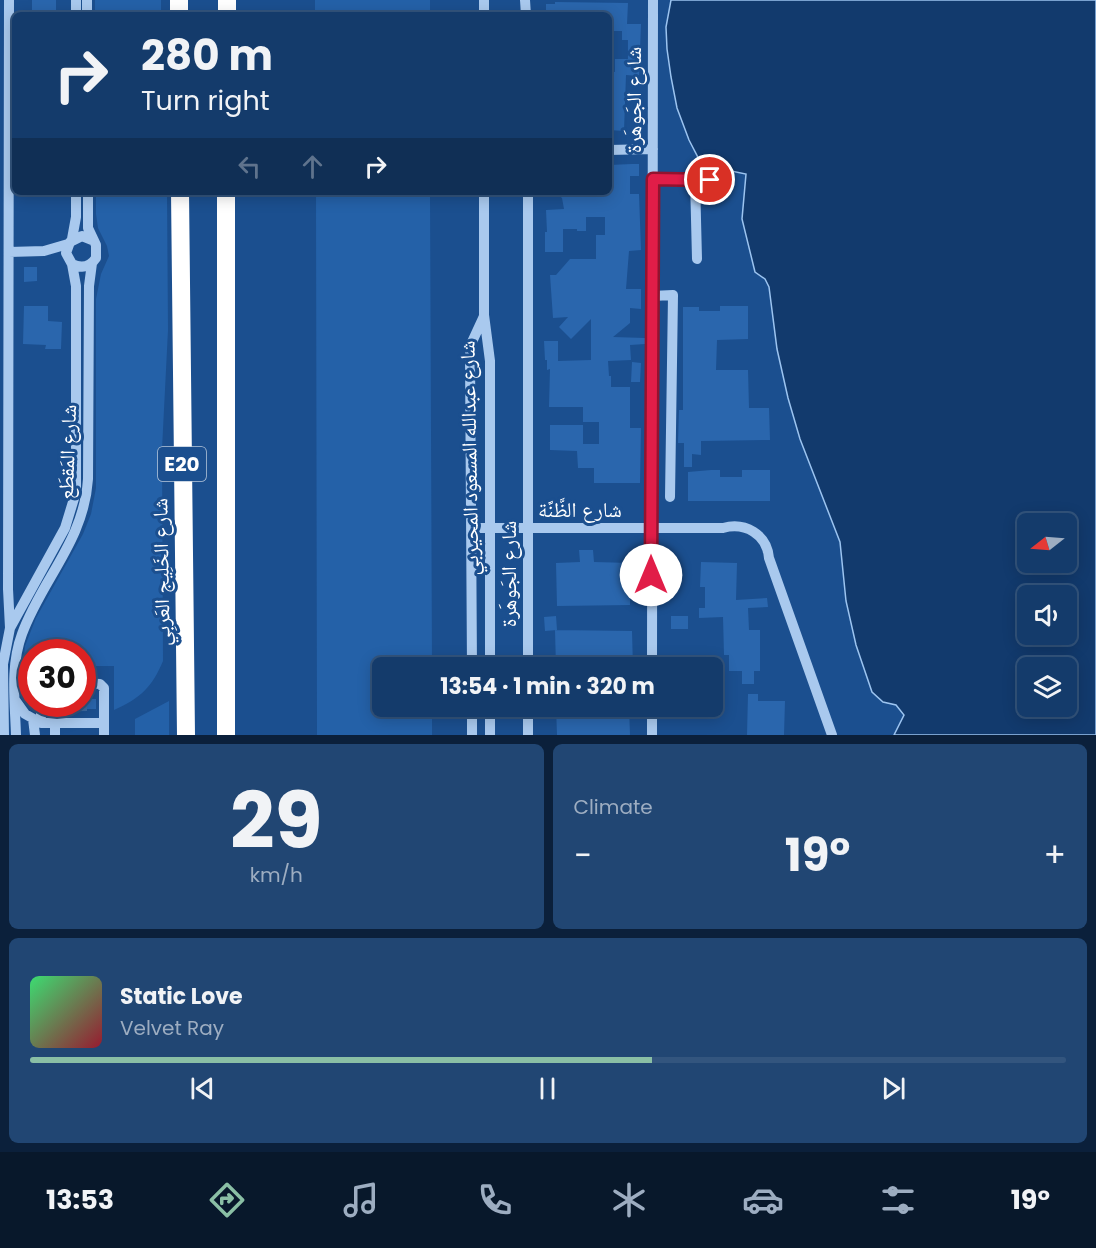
<!DOCTYPE html>
<meta charset="utf-8">
<style>
body{margin:0;font-family:Poppins,"Noto Naskh Arabic",sans-serif;background:#214673;color:#f1f3f6;height:100vh;display:flex;flex-direction:column;font-size:22px;white-space:nowrap}
*{box-sizing:border-box;margin:0}
p{font-size:20px;color:#9dadc1}
.icon{flex:none;width:33px;height:33px;fill:none;stroke:currentColor;stroke-width:2;stroke-linecap:round;stroke-linejoin:round}
.map{position:relative;height:735px;overflow:hidden}
.sheet{display:flex;flex-direction:column;gap:9px;padding:9px;background:#0b203b;flex:1}
.sheet>*{flex:none}
.hud{position:absolute;left:12px;top:12px;width:600px;height:183px;border-radius:9px;box-shadow:0 3px 15px #0003,0 0 0 2px #33557e;background:#143b6b;color:#f1f3f6;overflow:hidden}
.needle{width:39px;rotate:253deg}
.tools{position:absolute;left:1017px;top:513px;display:grid;gap:12px}
.tools a{display:grid;place-items:center;width:60px;height:60px;border-radius:9px;background:#143b6b;box-shadow:0 3px 15px #0003,0 0 0 2px #33557e;font-size:30px}
.speed{position:absolute;left:18px;top:639px;display:flex;gap:12px;font-size:30px;font-weight:700;text-align:center}
.speed>*{display:grid;place-content:center;width:78px;height:78px;border-radius:50%;background:#143b6b;box-shadow:0 3px 15px #0003,0 0 0 2px #33557e;line-height:1}
.speed .limit{border:9px solid #d22;background:#fff;color:#111}
.pin{position:absolute;display:grid;place-items:center;width:51px;height:51px;color:#fff;margin:-26px;border:3px solid #fff;border-radius:50%;box-shadow:0 2px 6px #0007}
.me{position:absolute;width:66px;margin:-33px;rotate:0deg;stroke-linejoin:round;filter:drop-shadow(0 0 4px #0008)}
.turn{display:flex;align-items:center;gap:21px;height:126px;padding:0 30px;font-size:27px}
.turn .icon{width:78px;height:78px;stroke-width:2.5}
.turn b{display:block;font-size:42px;line-height:51px}
.lanes{display:flex;align-items:center;height:57px;padding:0 30px;background:#0003;justify-content:center;gap:30px;direction:ltr}
.lanes .off{opacity:.35}
.big{font-size:45px;font-weight:700;line-height:1.1}
.sheet .tile{flex:1;display:flex;flex-direction:column;justify-content:center;gap:9px;min-width:0;padding:0 21px;border-radius:9px;background:#214673}
.sheet .dial{align-items:center;gap:0}
.dial b{font-size:78px;line-height:1}
.song{display:flex;align-items:center;gap:18px}
.cover{width:72px;height:72px;border-radius:9px;background:linear-gradient(135deg,hsl(140 70% 55%),hsl(350 70% 35%))}
.played{height:6px;border-radius:3px;background:linear-gradient(90deg,#8abfa5 60%,#33557e 60%)}
.keys{display:flex;justify-content:space-around;direction:ltr}
.heat{display:flex;justify-content:space-between;align-items:center;font-size:33px;direction:ltr}
.sheet .tiles{flex:1;display:grid;gap:9px;grid-template-columns:1fr 1fr}
.tile:last-child{grid-column:span 2}
.trip{position:absolute;left:372px;top:657px;width:351px;height:60px;border-radius:9px;background:#143b6b;box-shadow:0 3px 15px #0003,0 0 0 2px #33557e;font-weight:700;line-height:60px;text-align:center}
.tabs{display:flex;height:96px;justify-content:space-around;align-items:center;background:#08182b;color:#9dadc1}
.tabs .icon{width:42px;height:42px}
.tabs .current{color:#8abfa5}
.tabs b{font-size:27px;color:#f1f3f6}
.map>svg:first-child{display:block}
</style>
<div class="map">
<svg width="1096" height="735" viewBox="0 0 1096 735">
<rect width="100%" height="100%" fill="#1b4f8f"/>
<path fill="#2461a8" d="M 95,0 L 161,0 L 161,15 L 95,15 Z
M 315,0 L 430,0 L 430,15 L 315,15 Z
M 96,192 L 167,192 L 168,330 L 162,449 L 163,661 C 152,687 141,698 114,710 L 114,666 L 83,666 L 82,652 L 32,652 L 31,666 L 23,666 L 25,646 L 36,618 L 83,534 L 91,514 L 96,488 L 96,299 L 101,274 L 109,256 L 107,246 L 98,228 L 96,214 Z
M 316,192 L 430,192 L 432,667 L 382,668 L 382,706 L 432,707 L 432,735 L 317,735 Z
M 169,701 L 169,735 L 135,735 L 135,719 Z"/>
<path fill="#123a6d" stroke="#9cc4f0" stroke-width="1.5" fill-rule="evenodd" d="M 671,0 L 1096,0 L 1096,735 L 894,735 L 904,715 L 896,705 L 883,702 L 872,692 L 856,645 L 846,601 L 840,542 L 800,439 L 788,398 L 777,349 L 769,287 L 765,279 L 755,272 L 742,219 L 746,174 L 702,165 L 689,140 L 677,108 L 671,77 L 667,49 L 666,27 ZM 1028,524 L 1066,524 L 1066,562 L 1028,562 ZM 1028,596 L 1066,596 L 1066,634 L 1028,634 ZM 1028,668 L 1066,668 L 1066,706 L 1028,706 Z"/>
<path fill="#2a66ad" d="M 32,0 L 56,0 L 56,15 L 32,15 Z
M 555,2 L 628,3 L 627,24 L 641,24 L 639,76 L 626,75 L 624,131 L 609,130 L 609,71 L 615,72 L 615,59 L 628,59 L 628,40 L 622,40 L 622,31 L 609,31 L 609,15 L 555,15 L 555,12 L 546,12 L 546,4 L 555,4 Z
M 632,164 L 639,164 L 639,176 L 630,176 L 630,194 L 639,194 L 641,250 L 629,251 L 626,289 L 641,289 L 641,309 L 630,308 L 630,323 L 613,337 L 645,338 L 645,344 L 630,345 L 631,360 L 608,361 L 609,376 L 611,376 L 611,387 L 630,387 L 630,428 L 641,428 L 640,483 L 594,483 L 594,468 L 578,468 L 577,451 L 550,450 L 550,425 L 583,425 L 583,444 L 599,444 L 599,422 L 583,422 L 583,407 L 549,407 L 550,369 L 547,370 L 547,360 L 545,360 L 544,341 L 558,341 L 558,361 L 591,360 L 591,319 L 571,339 L 559,327 L 568,317 L 553,318 L 550,275 L 556,275 L 570,259 L 596,259 L 596,235 L 605,235 L 605,217 L 586,217 L 586,231 L 577,231 L 577,229 L 563,229 L 563,252 L 545,252 L 545,232 L 547,232 L 546,210 L 564,209 L 562,198 L 555,192 L 609,192 L 609,165 Z
M 24,267 L 37,267 L 37,281 L 24,282 Z
M 24,306 L 48,306 L 48,321 L 62,322 L 61,349 L 45,349 L 46,345 L 23,344 Z
M 720,306 L 748,306 L 748,339 L 717,340 L 716,370 L 748,370 L 749,408 L 769,408 L 770,440 L 701,441 L 701,455 L 692,454 L 692,467 L 684,467 L 684,443 L 678,443 L 679,410 L 683,410 L 683,307 L 699,307 L 699,311 L 720,311 Z
M 632,362 L 641,363 L 640,382 L 631,382 Z
M 711,470 L 720,470 L 720,477 L 742,477 L 742,470 L 770,470 L 770,501 L 688,501 L 688,472 Z
M 579,550 L 593,550 L 594,562 L 631,563 L 630,605 L 557,606 L 556,563 L 580,562 Z
M 701,562 L 737,563 L 736,600 L 767,598 L 768,607 L 748,608 L 749,630 L 760,630 L 760,671 L 754,671 L 754,684 L 742,684 L 742,671 L 729,671 L 729,655 L 724,655 L 723,617 L 699,618 L 699,608 L 705,608 L 705,587 L 700,587 Z
M 556,616 L 557,630 L 545,631 L 544,617 Z
M 671,616 L 688,616 L 688,629 L 671,629 Z
M 555,630 L 632,631 L 633,668 L 556,668 Z
M 748,694 L 758,694 L 758,701 L 785,701 L 784,735 L 747,735 Z
M 82,699 L 96,699 L 96,709 L 87,709 L 87,711 L 57,712 L 56,704 L 82,704 Z
M 556,706 L 629,706 L 630,735 L 557,735 Z"/>
<g fill="none" stroke-linecap="round" stroke-linejoin="round">
<path stroke="#3d69a0" stroke-width="10" stroke-dasharray="10 5" stroke-linecap="butt" d="M 82,711 L 82,704
M 63,712 L 63,704"/>
<path stroke="#a9c9ee" stroke-width="10" d="M 9,0 L 8,589 L 10,628
M 76,0 L 76,15
M 87,0 L 87,15
M 484,0 L 484,15
M 525,0 L 526,15
M 609,150 L 653,149
M 653,179 L 725,180
M 695,179 L 697,259
M 88,192 L 88,228 L 96,245 L 96,258 C 90,267 82,269 72,264 L 66,253 L 70,242 L 82,236 L 92,240
M 484,192 L 484,315 L 490,361 L 490,668
M 528,192 L 528,668
M 72,239 L 76,217 L 76,192
M 9,252 L 44,251 L 68,244
M 652,296 L 673,295 L 670,497
M 472,528 L 723,528 C 745,522 767,534 769,558 L 832,735
M 472,668 L 470,356 L 472,342 L 484,316
M 652,668 L 653,0
M 82,683 L 100,684 L 104,688 L 104,735
M 15,700 L 25,714 L 41,723 L 104,723
M 490,706 L 490,735
M 652,706 L 652,735
M 33,719 L 35,735
M 41,723 L 41,704
M 55,723 L 55,735
M 4,735 L 3,664 L 10,628 L 65,528 L 76,492 L 76,286 L 72,264
M 16,735 C 15,702 10,666 22,634 C 42,579 84,541 88,479 L 89,286 L 92,263
M 472,735 L 472,706
M 528,735 L 528,706"/>
<path stroke="#fff" stroke-width="18" d="M 179,0 L 179,15
M 227,15 L 227,0
M 180,192 L 186,735
M 226,192 L 226,735"/>
</g>
<g fill="none" stroke-linecap="round" stroke-linejoin="round">
<defs>
<path id="route" d="M 651,575 L 653,179 L 710,180"/>
</defs>
<use href="#route" stroke="#92132f" stroke-width="15"/>
<use href="#route" stroke="#e11d48" stroke-width="10"/>
</g>
<g text-anchor="middle" dominant-baseline="central" stroke-width="6" stroke-linejoin="round" paint-order="stroke">
<rect fill="#1b4f8f" stroke="#bbcadd" stroke-width="1.5" x="158" y="447" width="48" height="34" rx="4.5"/>
<g font-size="20" font-weight="bold" fill="#fff">
<text x="182" y="464">E20</text>
</g>
<g font-size="21" fill="#fff" stroke="#1b4f8f">
<text transform="translate(633 100) rotate(-90)">شارع الجَوهَرة</text>
<text transform="translate(67 452) rotate(-88)">شارع المَقطَع</text>
<text transform="translate(469 458) rotate(-91)">شارع عبدالله المسعود المحيربي</text>
<text x="580" y="509">شارع الظَّنَّة</text>
<text transform="translate(161 572) rotate(-91)">شارع الخَلِيج العَربِي</text>
<text transform="translate(508 574) rotate(-90)">شارع الجَوهَرة</text>
</g>
</g>
</svg>
<div class="tools">
<a><svg class="needle" viewBox="-14 -14 28 28"><path d="M0-13l5 13h-10z" fill="#e53935"/><path d="M0 13l5-13h-10z" fill="#9dadc1"/></svg></a>
<a><svg class="icon" aria-label="sound" viewBox="0 0 24 24"><path d="M4 9h4l5-4v14l-5-4H4zM17 9q2 3 0 6"/></svg></a>
<a><svg class="icon" aria-label="layers" viewBox="0 0 24 24"><path d="M12 4l9 5-9 5-9-5zM3 14l9 5 9-5"/></svg></a>
</div>
<div class="speed"><div class="limit">30</div></div>
<div class="pin" style="left:710px;top:180px;background:#d93025"><svg class="icon" aria-label="arrive" viewBox="0 0 24 24"><path d="M6 21V4h12l-3 4 3 4H6"/></svg></div>
<svg class="me" style="left:651px;top:575px" viewBox="-20 -20 40 40"><circle r="19" fill="#fff"/><path d="M0-13L10 11 0 6-10 11z" fill="#e11d48"/></svg>
<div class="trip">13:54 · 1 min · 320 m</div>
<div class="hud">
<div class="turn"><svg class="icon" aria-label="right" viewBox="0 0 24 24"><path d="M7 20v-9h11M14 6l5 5-5 5"/></svg><div><b>280 m</b>Turn right</div></div>
<div class="lanes"><svg class="icon off" aria-label="left" viewBox="0 0 24 24"><path d="M17 20v-9H6M10 6l-5 5 5 5"/></svg><svg class="icon off" aria-label="ahead" viewBox="0 0 24 24"><path d="M12 20V5M6 11l6-6 6 6"/></svg><svg class="icon" aria-label="right" viewBox="0 0 24 24"><path d="M7 20v-9h11M14 6l5 5-5 5"/></svg></div>
</div>
</div>
<section class="sheet">
<div class="tiles">
<div class="tile dial"><b>29</b><p>km/h</p></div>
<div class="tile"><p>Climate</p>
<div class="heat"><a>−</a><b class="big">19°</b><a>+</a></div>
</div>
<div class="tile">
<div class="song"><i class="cover"></i><div><b>Static Love</b><p>Velvet Ray</p></div></div>
<div class="played"></div>
<div class="keys"><svg class="icon" aria-label="previous" viewBox="0 0 24 24"><path d="M18 5L8 12l10 7zM5 5v14"/></svg><svg class="icon" aria-label="pause" viewBox="0 0 24 24"><path d="M8 5v14M16 5v14"/></svg><svg class="icon" aria-label="next" viewBox="0 0 24 24"><path d="M6 5l10 7-10 7zM19 5v14"/></svg></div>
</div>
</div>
</section>
<nav class="tabs">
<b>13:53</b>
<svg class="icon current" aria-label="directions" viewBox="0 0 24 24"><path d="M12 3l9 9-9 9-9-9zM9 14v-3h6M13 9l2 2-2 2"/></svg>
<svg class="icon" aria-label="music" viewBox="0 0 24 24"><path d="M9 18V5l10-2v13"/><circle cx="6" cy="18" r="3"/><circle cx="16" cy="16" r="3"/></svg>
<svg class="icon" aria-label="phone" viewBox="0 0 24 24"><path d="M5 4h4l2 5-3 2q2 4 5 5l2-3 5 2v4C11 20 4 13 5 4z"/></svg>
<svg class="icon" aria-label="climate" viewBox="0 0 24 24"><path d="M12 3v18M4 7l16 10M4 17L20 7"/></svg>
<svg class="icon" aria-label="car" viewBox="0 0 24 24"><path d="M5 17H2v-5l4-1 3-4h7l3 4 3 1v5h-3M9 17h6M6 11h13"/><circle cx="7" cy="17" r="2"/><circle cx="17" cy="17" r="2"/></svg>
<svg class="icon" aria-label="filters" viewBox="0 0 24 24"><path d="M4 7h16M4 17h16"/><circle cx="9" cy="7" r="2"/><circle cx="15" cy="17" r="2"/></svg>
<b>19°</b>
</nav>
